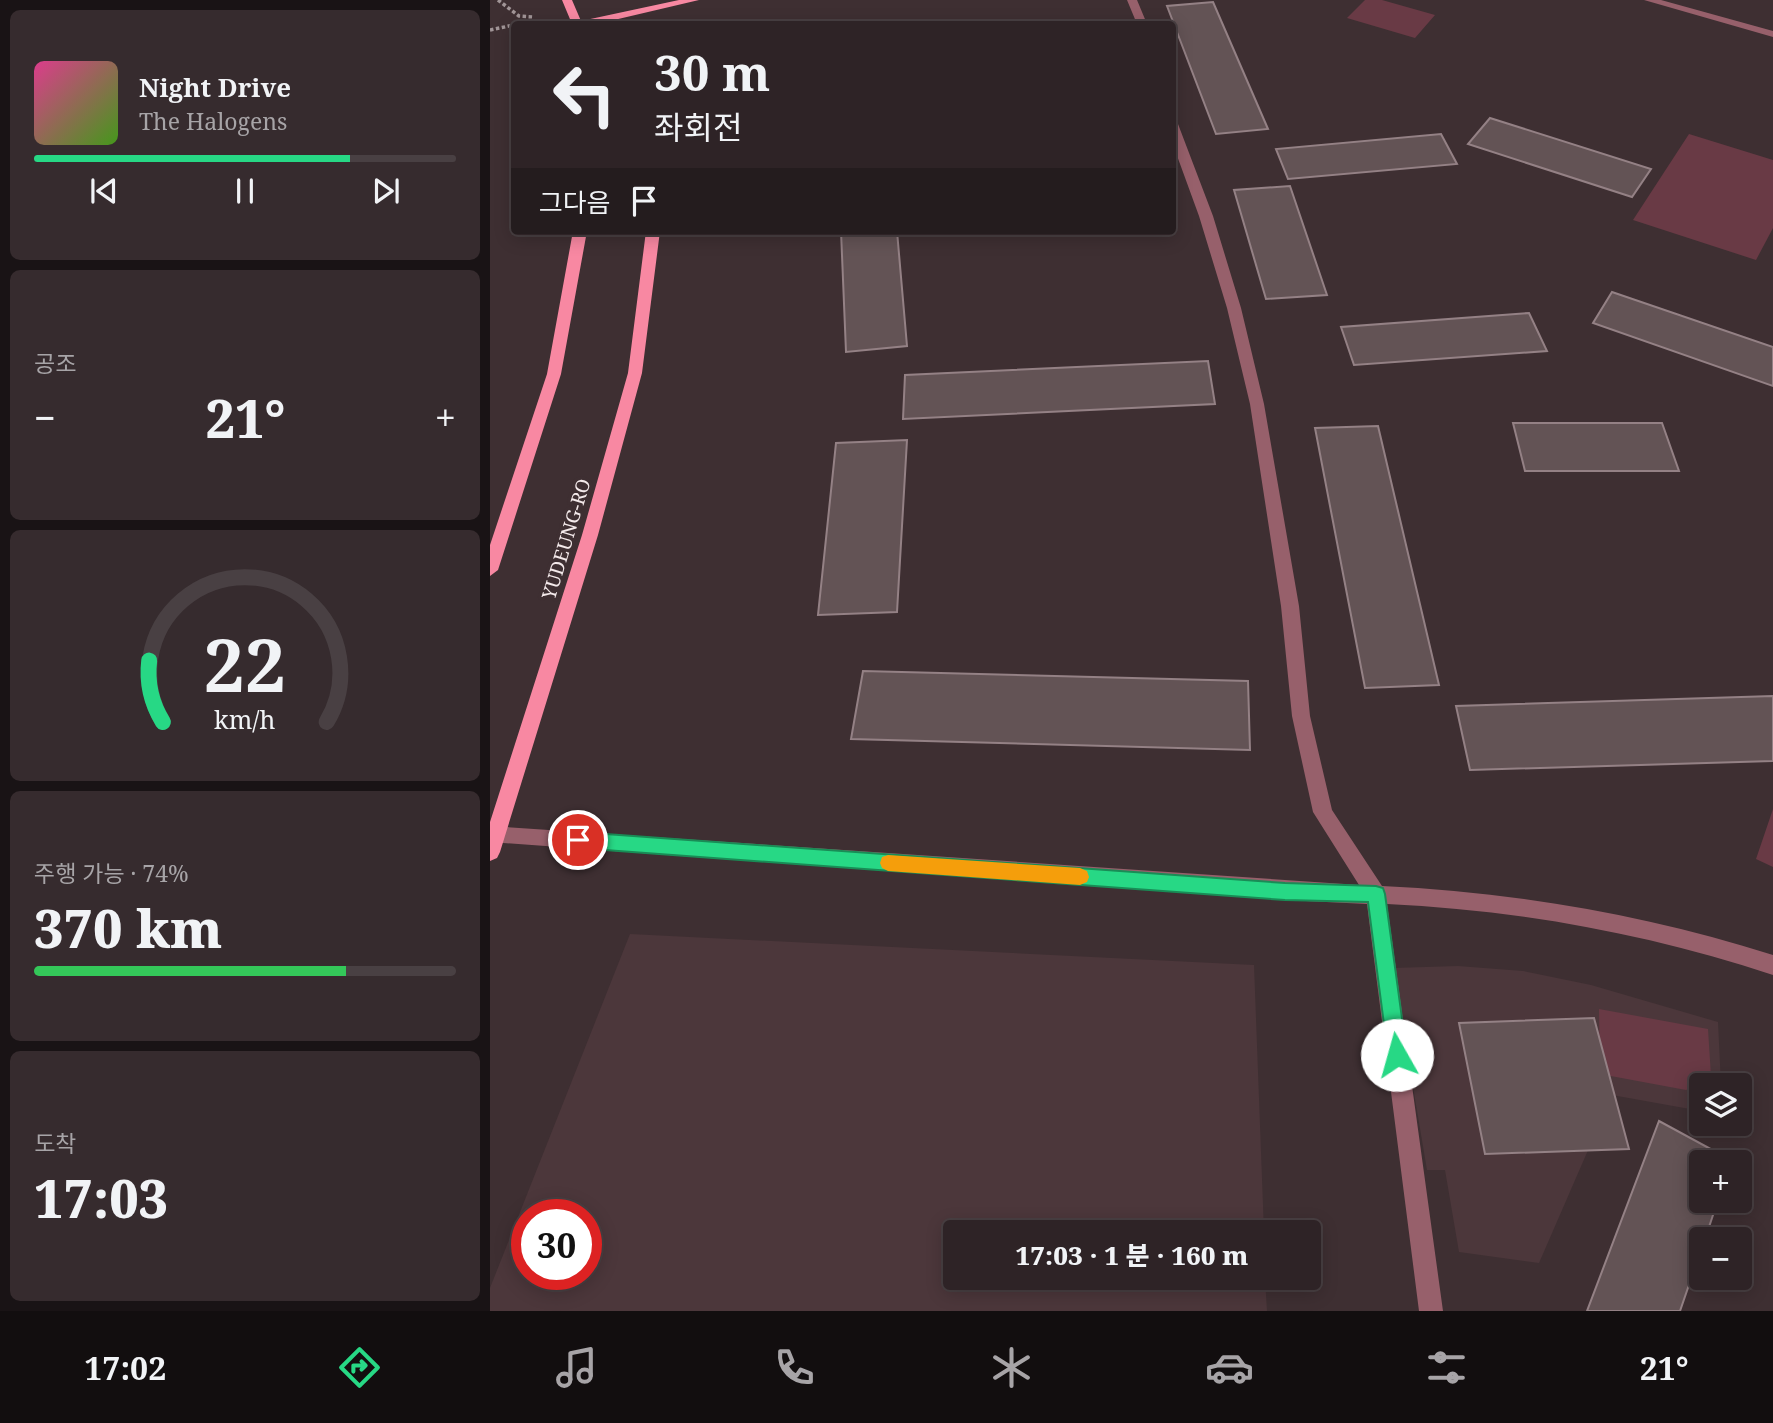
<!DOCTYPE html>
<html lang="ko">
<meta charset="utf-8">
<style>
body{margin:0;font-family:"Noto Serif","Noto Sans KR",serif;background:#362b2e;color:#f1f3f6;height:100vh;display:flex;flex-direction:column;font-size:26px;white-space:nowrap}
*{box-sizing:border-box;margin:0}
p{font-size:23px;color:#a7a4a7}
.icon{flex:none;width:38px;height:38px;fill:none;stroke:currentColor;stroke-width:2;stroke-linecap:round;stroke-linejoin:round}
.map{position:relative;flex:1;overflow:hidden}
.details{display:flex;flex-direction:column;gap:10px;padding:10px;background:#191315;width:490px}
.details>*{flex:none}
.banner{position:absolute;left:21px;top:21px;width:665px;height:214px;border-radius:7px;box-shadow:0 4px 18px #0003,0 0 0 2px #494043;background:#2e2326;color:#f1f3f6;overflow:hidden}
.controls{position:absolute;left:1199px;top:1073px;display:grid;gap:14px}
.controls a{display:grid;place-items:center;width:63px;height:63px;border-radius:7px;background:#2e2326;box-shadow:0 4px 18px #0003,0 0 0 2px #494043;font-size:35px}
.speed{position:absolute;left:21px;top:1199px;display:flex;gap:14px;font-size:35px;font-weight:700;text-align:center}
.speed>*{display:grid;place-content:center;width:91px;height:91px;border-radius:50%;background:#2e2326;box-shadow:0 4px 18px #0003,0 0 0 2px #494043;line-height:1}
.speed .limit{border:10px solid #d22;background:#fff;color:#111}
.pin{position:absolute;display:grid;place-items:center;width:60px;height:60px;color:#fff;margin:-30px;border:4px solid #fff;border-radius:50%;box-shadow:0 2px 7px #0007}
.me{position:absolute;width:77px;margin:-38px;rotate:353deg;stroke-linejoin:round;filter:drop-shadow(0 0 5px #0008)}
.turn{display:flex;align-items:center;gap:24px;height:147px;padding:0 28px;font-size:32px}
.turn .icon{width:91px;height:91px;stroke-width:2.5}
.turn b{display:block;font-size:49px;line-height:60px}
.then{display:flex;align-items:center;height:66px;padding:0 28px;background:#0003;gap:14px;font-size:26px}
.big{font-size:52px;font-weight:800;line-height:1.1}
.details .card{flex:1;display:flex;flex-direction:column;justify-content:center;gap:10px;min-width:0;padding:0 24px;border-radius:10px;background:#362b2e}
.details .dial{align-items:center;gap:0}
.dial svg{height:182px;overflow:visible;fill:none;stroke:#494043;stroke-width:7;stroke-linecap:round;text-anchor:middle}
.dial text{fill:#f1f3f6;stroke:none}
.song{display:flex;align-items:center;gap:21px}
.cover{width:84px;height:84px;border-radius:10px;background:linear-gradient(135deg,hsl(330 70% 55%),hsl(100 70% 35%))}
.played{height:7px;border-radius:4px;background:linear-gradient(90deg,#27d885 75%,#494043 75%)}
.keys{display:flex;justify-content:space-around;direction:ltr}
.heat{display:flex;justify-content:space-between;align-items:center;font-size:38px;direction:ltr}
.charge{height:10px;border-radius:5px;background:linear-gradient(90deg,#34c759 74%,#494043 0)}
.trip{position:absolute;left:453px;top:1220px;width:378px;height:70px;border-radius:7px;background:#2e2326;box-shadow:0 4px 18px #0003,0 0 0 2px #494043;font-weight:800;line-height:70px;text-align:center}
.menu{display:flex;height:112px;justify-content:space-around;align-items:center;background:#120e0f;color:#a7a4a7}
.menu .icon{width:49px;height:49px}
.menu .on{color:#27d885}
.menu b{font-size:32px;color:#f1f3f6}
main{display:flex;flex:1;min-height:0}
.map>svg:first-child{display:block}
</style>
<main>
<section class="details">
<div class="card">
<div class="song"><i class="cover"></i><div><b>Night Drive</b><p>The Halogens</p></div></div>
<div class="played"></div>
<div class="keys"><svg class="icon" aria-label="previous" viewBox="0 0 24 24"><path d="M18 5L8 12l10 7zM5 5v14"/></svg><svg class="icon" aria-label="pause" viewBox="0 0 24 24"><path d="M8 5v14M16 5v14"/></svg><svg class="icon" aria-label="next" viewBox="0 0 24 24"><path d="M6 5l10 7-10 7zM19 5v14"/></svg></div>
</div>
<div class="card"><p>공조</p>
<div class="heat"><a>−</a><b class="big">21°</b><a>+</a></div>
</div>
<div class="card dial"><svg viewBox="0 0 100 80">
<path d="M14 69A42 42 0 1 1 86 69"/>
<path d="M14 69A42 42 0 0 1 8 42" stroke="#27d885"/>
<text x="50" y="56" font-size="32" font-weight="700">22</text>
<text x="50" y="72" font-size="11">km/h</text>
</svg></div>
<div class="card"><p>주행 가능 · 74%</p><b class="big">370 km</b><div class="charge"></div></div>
<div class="card"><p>도착</p><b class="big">17:03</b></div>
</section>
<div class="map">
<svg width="1283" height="1311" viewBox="0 0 1283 1311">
<rect width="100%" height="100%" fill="#3e2f32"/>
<path fill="#4c373b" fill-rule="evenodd" d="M 140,934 L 764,965 L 774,1232 L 466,1232 L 466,1278 L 775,1278 L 777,1311 L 0,1311 L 0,1288 ZM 37,1214 L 96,1214 L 96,1274 L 37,1274 Z
M 968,966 L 1033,971 L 1101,985 L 1228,1022 L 1231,1085 L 1211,1085 L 1211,1111 L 1122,1095 L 1049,1263 L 969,1252 L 955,1170 L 937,1170 L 903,968 Z"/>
<path fill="#693a45" d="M 875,0 L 892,0 L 945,15 L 925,38 L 857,18 Z
M 1199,134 L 1283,160 L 1283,228 L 1266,260 L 1143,220 Z
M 1283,809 L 1283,867 L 1266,859 Z
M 1109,1009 L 1218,1029 L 1221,1076 L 1196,1090 L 1110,1074 Z"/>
<path fill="#635355" stroke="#948185" stroke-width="2" d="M 723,2 L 778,129 L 726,134 L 677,6 Z
M 1000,118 L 1161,169 L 1142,197 L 978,144 Z
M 951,134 L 967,164 L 798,179 L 786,149 Z
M 800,186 L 837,295 L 776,299 L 744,190 Z
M 351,231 L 407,231 L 417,346 L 356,352 Z
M 1122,292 L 1283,347 L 1283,386 L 1103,323 Z
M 1039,313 L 1057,351 L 864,365 L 851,327 Z
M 718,361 L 725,404 L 413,419 L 415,375 Z
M 1023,423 L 1172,423 L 1189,471 L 1035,471 Z
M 888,426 L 949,685 L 875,688 L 825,428 Z
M 417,440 L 407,612 L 328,615 L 346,443 Z
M 373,671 L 758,681 L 760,750 L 361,739 Z
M 1283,696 L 1283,761 L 980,770 L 966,706 Z
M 1104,1018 L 1139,1149 L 995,1154 L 969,1023 Z
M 1169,1121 L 1241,1160 L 1211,1162 L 1211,1200 L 1228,1200 L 1215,1239 L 1211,1239 L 1211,1250 L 1190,1311 L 1097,1311 Z"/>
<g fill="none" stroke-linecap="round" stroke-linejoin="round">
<path stroke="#a19597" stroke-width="3.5" stroke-dasharray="3.5 2.5" stroke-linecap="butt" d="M 8,0 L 29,16 L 44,17
M 29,24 L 44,21
M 0,30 L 24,25"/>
<path fill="#97606b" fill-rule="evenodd" d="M 637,0 L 647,0 L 657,24 L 647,24 Z
M 1154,0 L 1171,0 L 1283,31 L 1283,37 Z
M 682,120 L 688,124 L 723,216 L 751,308 L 774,404 L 809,606 L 820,716 L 842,810 L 892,886 C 1024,892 1157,915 1283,955 L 1283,975 C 1159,934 1028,910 897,904 L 953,1311 L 929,1311 L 877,904 L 795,900 L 0,842 L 0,826 L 869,885 L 823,812 L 802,716 L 791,606 L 760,404 L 737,308 L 709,216 L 682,142 Z"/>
<path fill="#f888a2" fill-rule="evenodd" d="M 72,0 L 82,0 L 91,21 L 189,0 L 209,0 L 107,24 L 82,24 Z
M 83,231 L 97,231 L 71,374 L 8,570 L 0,576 L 0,545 L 57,374 Z
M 156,231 L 170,231 L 152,373 L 108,535 L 10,852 L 7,858 L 0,861 L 0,822 L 92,535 L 138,373 Z"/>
</g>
<path fill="#27d885" stroke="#198c56" stroke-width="2" d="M 88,832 L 795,883 L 886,886 L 893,888 L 895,894 L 917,1055 L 914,1061 L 907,1064 L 900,1061 L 898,1055 L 878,902 L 795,900 L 88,848 L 82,845 L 79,840 L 82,835 Z"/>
<path fill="#f59e0b" d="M 398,855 L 590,868 L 597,871 L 599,877 L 597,882 L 590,885 L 398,871 L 392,868 L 390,863 L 392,857 Z"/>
<g text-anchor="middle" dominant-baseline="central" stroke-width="7" stroke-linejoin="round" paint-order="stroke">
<g font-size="19" fill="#f4eaeb" stroke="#3e2f32">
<text transform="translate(76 539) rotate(-73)">YUDEUNG-RO</text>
</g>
</g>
</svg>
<div class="controls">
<a><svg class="icon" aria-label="layers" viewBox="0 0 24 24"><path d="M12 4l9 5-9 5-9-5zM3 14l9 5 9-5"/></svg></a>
<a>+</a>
<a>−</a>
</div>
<div class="speed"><div class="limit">30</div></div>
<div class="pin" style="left:88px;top:840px;background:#d93025"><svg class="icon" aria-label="arrive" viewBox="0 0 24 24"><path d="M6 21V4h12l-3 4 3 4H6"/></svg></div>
<svg class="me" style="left:907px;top:1055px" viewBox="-20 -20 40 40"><circle r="19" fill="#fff"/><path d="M0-13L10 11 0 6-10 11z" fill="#27d885"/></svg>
<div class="trip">17:03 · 1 분 · 160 m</div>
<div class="banner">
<div class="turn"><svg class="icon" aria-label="left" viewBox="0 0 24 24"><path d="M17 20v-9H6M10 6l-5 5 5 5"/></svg><div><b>30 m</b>좌회전</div></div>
<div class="then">그다음<svg class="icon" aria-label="arrive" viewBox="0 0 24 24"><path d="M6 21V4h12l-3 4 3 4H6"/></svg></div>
</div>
</div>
</main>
<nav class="menu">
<b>17:02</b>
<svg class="icon on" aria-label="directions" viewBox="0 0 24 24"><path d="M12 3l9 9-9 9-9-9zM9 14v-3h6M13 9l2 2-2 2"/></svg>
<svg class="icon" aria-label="music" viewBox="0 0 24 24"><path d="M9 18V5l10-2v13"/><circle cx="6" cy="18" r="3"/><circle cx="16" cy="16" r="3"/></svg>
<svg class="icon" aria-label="phone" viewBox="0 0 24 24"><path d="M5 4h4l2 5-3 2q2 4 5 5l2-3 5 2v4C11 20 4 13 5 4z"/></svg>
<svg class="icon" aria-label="climate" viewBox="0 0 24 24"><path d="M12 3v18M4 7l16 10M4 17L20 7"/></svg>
<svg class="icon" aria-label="car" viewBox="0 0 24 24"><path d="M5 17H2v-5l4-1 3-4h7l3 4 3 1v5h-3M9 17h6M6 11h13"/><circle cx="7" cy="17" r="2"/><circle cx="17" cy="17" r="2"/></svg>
<svg class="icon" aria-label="filters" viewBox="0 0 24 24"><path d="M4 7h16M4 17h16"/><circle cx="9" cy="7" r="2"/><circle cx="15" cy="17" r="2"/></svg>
<b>21°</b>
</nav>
